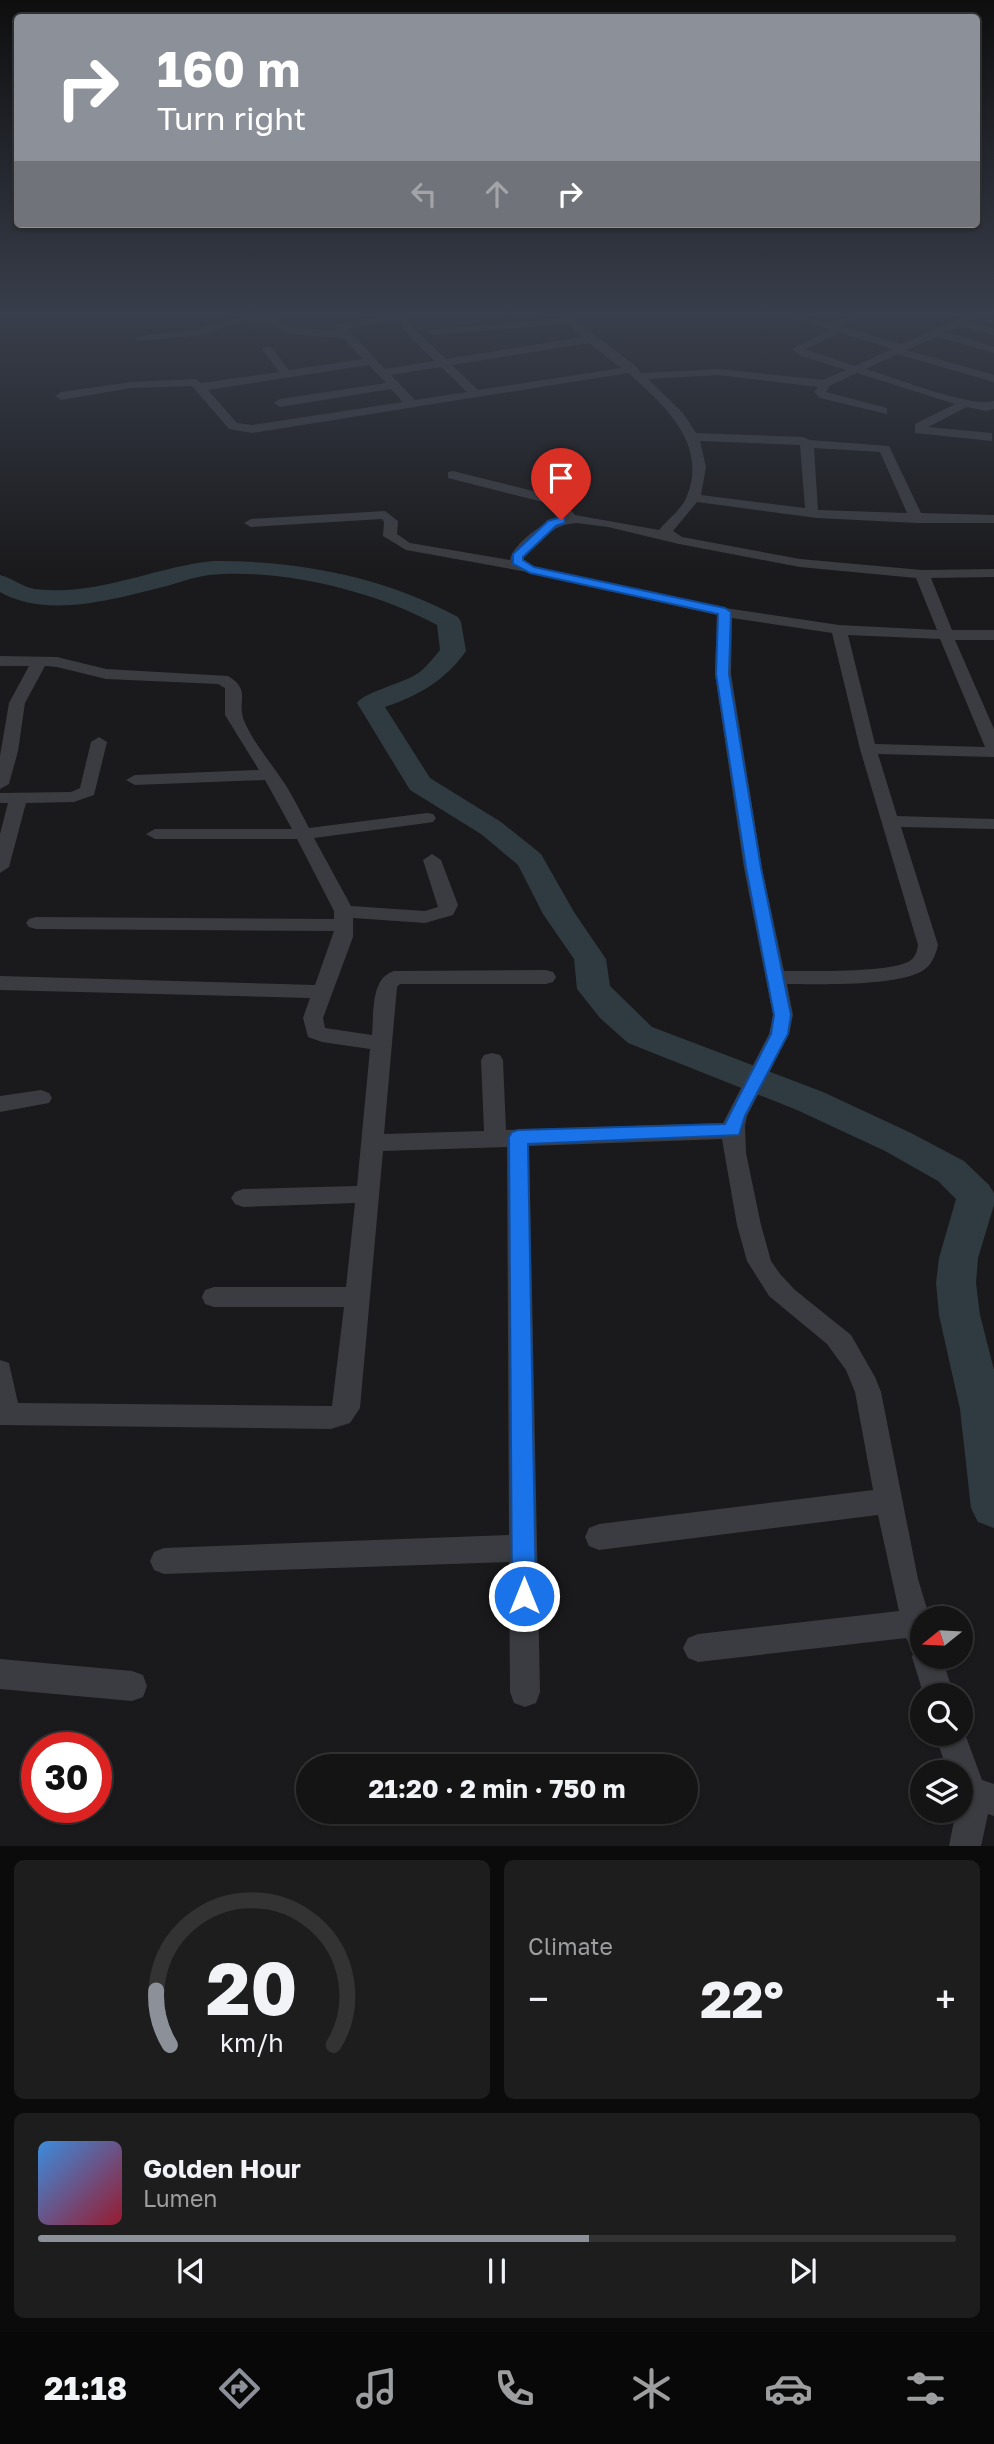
<!DOCTYPE html>
<meta charset="utf-8">
<style>
body{margin:0;font-family:"Golos Text",sans-serif;background:#1d1d1e;color:#f1f3f6;height:100vh;display:flex;flex-direction:column;font-size:26px;white-space:nowrap}
*{box-sizing:border-box;margin:0}
p{font-size:23px;color:#9d9ea0}
.icon{flex:none;width:38px;height:38px;fill:none;stroke:currentColor;stroke-width:2;stroke-linecap:round;stroke-linejoin:round}
.map{position:relative;height:1846px;overflow:hidden}
.details{display:flex;flex-direction:column;gap:14px;padding:14px;background:#0b0b0c;flex:1}
.details>*{flex:none}
.guide{position:absolute;left:14px;top:14px;width:966px;height:214px;border-radius:7px;box-shadow:0 2px 5px #0004,0 0 0 2px #333334;background:#8c9099;color:#fff;overflow:hidden}
.needle{width:46px;rotate:252deg}
.buttons{position:absolute;left:910px;top:1606px;display:grid;gap:14px}
.buttons a{display:grid;place-items:center;width:63px;height:63px;border-radius:50%;background:#141415;box-shadow:0 2px 5px #0004,0 0 0 2px #333334;font-size:35px}
.speed{position:absolute;left:21px;top:1732px;display:flex;gap:14px;font-size:35px;font-weight:700;text-align:center}
.speed>*{display:grid;place-content:center;width:91px;height:91px;border-radius:50%;background:#141415;box-shadow:0 2px 5px #0004,0 0 0 2px #333334;line-height:1}
.speed .limit{border:10px solid #d22;background:#fff;color:#111}
.pin{position:absolute;display:grid;place-items:center;width:60px;height:60px;color:#fff;margin:-72px -30px;border-radius:50% 50% 50% 0;rotate:-45deg;box-shadow:0 0 7px #0007}
.pin .icon{rotate:45deg}
.me{position:absolute;width:77px;margin:-38px;rotate:0deg;stroke-linejoin:round;filter:drop-shadow(0 0 5px #0008)}
.turn{display:flex;align-items:center;gap:24px;height:147px;padding:0 28px;font-size:32px}
.turn .icon{width:91px;height:91px;stroke-width:2.5}
.turn b{display:block;font-size:49px;line-height:60px}
.lanes{display:flex;align-items:center;height:66px;padding:0 28px;background:#0003;justify-content:center;gap:35px;direction:ltr}
.lanes .off{opacity:.35}
.big{font-size:52px;font-weight:700;line-height:1.1}
.details .widget{flex:1;display:flex;flex-direction:column;justify-content:center;gap:10px;min-width:0;padding:0 24px;border-radius:10px;background:#1d1d1e}
.details .dial{align-items:center;gap:0}
.dial svg{height:182px;overflow:visible;fill:none;stroke:#333334;stroke-width:7;stroke-linecap:round;text-anchor:middle}
.dial text{fill:#f1f3f6;stroke:none}
.song{display:flex;align-items:center;gap:21px}
.cover{width:84px;height:84px;border-radius:10px;background:linear-gradient(135deg,hsl(210 70% 55%),hsl(350 70% 35%))}
.played{height:7px;border-radius:4px;background:linear-gradient(90deg,#8c9099 60%,#333334 60%)}
.keys{display:flex;justify-content:space-around;direction:ltr}
.heat{display:flex;justify-content:space-between;align-items:center;font-size:38px;direction:ltr}
.details .tiles{flex:1;display:grid;gap:14px;grid-template-columns:1fr 1fr}
.widget:last-child{grid-column:span 2}
.trip{position:absolute;left:296px;top:1754px;width:402px;height:70px;border-radius:35px;background:#141415;box-shadow:0 2px 5px #0004,0 0 0 2px #333334;font-weight:700;line-height:70px;text-align:center}
.dock{display:flex;height:112px;justify-content:space-around;align-items:center;background:#080808;color:#9d9ea0}
.dock .icon{width:49px;height:49px}
.dock .current{color:#8c9099}
.dock b{font-size:32px;color:#f1f3f6}
.map>svg:first-child{display:block}
</style>
<div class="map">
<svg width="994" height="1846" viewBox="0 0 994 1846">
<rect width="100%" height="100%" fill="#1a1a1c"/>
<g fill="none" stroke-linecap="round" stroke-linejoin="round">
<path fill="#2f3b41" fill-rule="evenodd" d="M 213,561 C 296,560 385,577 458,617 L 461,622 L 466,651 C 445,681 419,695 385,707 L 430,778 L 501,822 L 541,854 L 574,912 L 606,959 L 610,986 L 652,1027 L 823,1092 L 911,1133 L 964,1161 L 989,1185 L 994,1193 L 994,1205 L 978,1258 L 976,1283 L 980,1315 L 994,1370 L 994,1528 L 978,1522 L 971,1508 L 960,1409 L 939,1315 L 936,1283 L 939,1258 L 956,1199 L 938,1181 L 885,1151 L 797,1110 L 628,1043 L 600,1018 L 577,989 L 574,959 L 543,914 L 518,865 L 481,834 L 410,790 L 357,703 C 365,691 407,683 421,671 C 428,665 434,657 440,650 L 437,625 C 375,591 281,568 209,575 C 194,577 178,583 163,587 C 114,599 47,619 0,592 L 0,575 C 13,578 22,587 35,589 C 97,597 153,567 213,561 Z"/>
<path fill="#3b3c41" fill-rule="evenodd" d="M 394,314 L 405,314 L 413,328 L 446,359 L 582,337 L 567,324 L 433,335 L 428,332 L 429,330 L 561,318 L 557,314 L 568,314 L 637,367 L 641,373 L 719,369 L 823,380 L 846,370 L 801,356 L 792,349 L 830,330 L 782,314 C 798,314 811,321 827,322 C 837,323 852,314 865,314 L 840,326 L 901,344 L 972,314 L 985,314 L 969,322 L 994,329 L 994,335 L 960,327 L 947,332 L 994,347 L 994,353 L 937,337 L 906,350 L 994,375 L 994,382 L 897,354 L 866,369 C 894,377 969,408 994,401 L 994,409 L 986,411 L 967,407 L 928,427 L 992,433 L 992,441 L 915,433 L 915,424 L 955,404 L 857,373 L 829,386 L 826,392 L 887,408 L 887,414 L 820,398 L 814,392 L 818,387 L 719,375 L 648,379 L 683,413 L 696,433 L 803,437 L 810,440 L 889,446 L 921,513 L 994,515 L 994,523 L 917,523 L 817,518 L 697,502 L 673,531 L 682,537 L 800,559 L 922,570 L 994,569 L 994,577 L 931,578 L 952,630 L 994,630 L 994,640 L 955,640 L 994,729 L 994,757 L 878,754 L 897,816 L 994,819 L 994,829 L 901,827 L 938,945 C 936,954 932,964 925,969 C 902,987 817,984 787,984 L 793,1015 L 789,1034 L 747,1116 L 745,1126 L 746,1153 L 761,1225 L 771,1261 L 780,1274 L 795,1290 L 851,1335 L 875,1377 L 881,1392 L 918,1579 L 930,1619 L 922,1619 L 922,1657 L 942,1657 L 954,1696 L 924,1696 L 912,1657 L 914,1652 L 906,1638 L 698,1662 L 688,1658 L 683,1648 L 688,1638 L 698,1634 L 899,1611 L 878,1515 L 599,1550 L 589,1546 L 585,1537 L 589,1528 L 599,1524 L 873,1490 L 855,1392 L 846,1370 L 827,1344 L 769,1296 L 747,1261 L 737,1225 L 722,1139 L 529,1146 L 540,1692 L 536,1703 L 525,1707 L 514,1703 L 510,1692 L 509,1562 L 164,1574 L 154,1570 L 150,1561 L 154,1552 L 164,1548 L 509,1535 L 507,1147 L 383,1151 L 360,1408 L 350,1423 L 331,1429 L 0,1425 L 0,1360 L 9,1363 L 18,1403 L 332,1406 L 344,1307 L 214,1307 L 205,1304 L 202,1297 L 205,1290 L 214,1287 L 346,1287 L 355,1203 L 243,1207 L 235,1204 L 231,1198 L 235,1192 L 243,1189 L 357,1186 L 370,1049 L 322,1042 L 308,1037 L 303,1018 L 310,998 L 0,990 L 0,976 L 315,985 L 334,931 L 36,929 L 29,927 L 26,923 L 29,919 L 36,917 L 334,919 L 334,911 L 297,839 L 155,839 L 146,834 L 155,829 L 292,829 L 265,780 L 135,785 L 126,780 L 135,775 L 259,770 L 225,715 L 225,688 L 218,684 L 106,679 L 57,667 L 45,666 L 25,703 L 18,751 L 9,784 L 0,789 L 0,756 L 9,703 L 29,666 L 0,666 L 0,656 L 57,657 L 106,669 L 228,676 C 253,691 235,702 245,723 C 255,745 272,764 285,784 C 294,798 301,813 309,828 L 427,813 L 433,814 L 436,818 L 433,822 L 427,823 L 314,838 L 351,906 L 425,911 L 438,907 L 423,860 L 432,854 L 441,860 L 458,905 L 453,915 L 425,923 L 353,918 L 353,937 L 323,1018 L 325,1028 L 372,1035 C 374,1015 370,978 394,971 L 546,970 L 553,972 L 556,977 L 553,982 L 546,984 L 400,984 L 397,987 L 384,1134 L 484,1131 L 481,1060 L 484,1055 L 492,1053 L 500,1055 L 503,1060 L 506,1130 L 723,1123 L 769,1034 L 773,1015 L 744,868 L 715,674 L 717,615 L 522,571 L 406,550 L 383,536 L 384,522 L 382,519 L 251,527 L 244,523 L 251,519 L 385,511 L 398,521 L 397,534 L 410,543 L 510,560 C 513,543 545,521 562,516 L 551,504 L 448,478 L 448,472 L 453,471 L 561,498 L 575,515 L 659,530 C 668,519 682,509 687,496 C 708,444 664,404 628,373 L 252,433 L 229,429 L 192,386 L 131,388 L 61,400 L 55,396 L 61,392 L 131,382 L 195,379 L 202,383 L 279,372 L 262,349 L 267,346 L 271,347 L 289,370 L 363,359 L 343,338 L 287,334 L 269,323 L 256,321 L 229,326 L 202,335 L 136,341 L 136,337 L 140,336 L 200,329 L 223,321 L 256,315 L 276,318 L 290,328 L 336,330 L 335,325 ZM 398,319 L 405,332 L 435,361 L 385,369 L 347,329 ZM 841,333 L 892,349 L 855,366 L 805,349 ZM 589,343 L 621,368 L 478,390 L 452,365 ZM 369,365 L 386,383 L 280,399 L 274,403 L 280,407 L 391,389 L 403,402 L 252,425 L 237,423 L 208,390 ZM 441,367 L 467,392 L 415,400 L 391,375 ZM 700,441 L 800,445 L 805,508 L 701,495 L 706,467 ZM 814,448 L 880,452 L 907,513 L 818,510 ZM 577,523 L 608,527 L 679,544 L 800,567 L 916,578 L 937,630 L 839,625 L 725,608 L 535,567 L 524,560 L 524,557 C 542,539 550,525 577,523 ZM 732,618 L 832,633 L 860,749 L 918,945 C 917,951 916,956 911,960 C 895,973 808,971 784,971 L 762,868 L 731,674 ZM 848,635 L 940,639 L 985,747 L 875,744 Z
M 99,737 L 107,742 L 94,795 L 74,802 L 26,803 L 9,867 L 0,873 L 0,834 L 8,803 L 0,803 L 0,793 L 71,792 L 80,788 L 91,742 Z
M 41,1090 L 49,1093 L 52,1098 L 49,1103 L 0,1112 L 0,1096 Z
M 0,1659 L 132,1671 L 143,1675 L 147,1686 L 143,1697 L 132,1701 L 0,1689 Z
M 961,1723 L 982,1780 L 994,1784 L 994,1816 L 988,1814 L 981,1846 L 949,1846 L 956,1811 L 961,1811 L 961,1773 L 948,1773 L 935,1734 L 961,1734 Z"/>
</g>
<linearGradient id="sky" x2="0" y2="1"><stop stop-color="#0e0e0f"/><stop offset="0.55" stop-color="#383e4b"/><stop offset="1" stop-color="#383e4b" stop-opacity="0"/></linearGradient>
<rect width="994" height="572" fill="url(#sky)"/>
<path fill="#1a73e8" stroke="#114b97" stroke-width="2" d="M 561,517 L 565,518 L 565,523 L 556,526 L 523,557 L 523,560 L 534,567 L 725,608 L 731,612 L 729,674 L 761,868 L 791,1015 L 788,1034 L 745,1116 L 739,1135 L 528,1144 L 536,1596 L 533,1604 L 524,1607 L 516,1604 L 512,1596 L 509,1137 L 512,1132 L 518,1130 L 725,1124 L 771,1034 L 774,1015 L 746,868 L 716,674 L 718,614 L 530,573 L 513,564 L 513,554 L 548,521 Z"/>
</svg>
<div class="buttons">
<a><svg class="needle" viewBox="-14 -14 28 28"><path d="M0-13l5 13h-10z" fill="#e53935"/><path d="M0 13l5-13h-10z" fill="#9d9ea0"/></svg></a>
<a><svg class="icon" aria-label="search" viewBox="0 0 24 24"><circle cx="10" cy="10" r="6"/><path d="M15 15l6 6"/></svg></a>
<a><svg class="icon" aria-label="layers" viewBox="0 0 24 24"><path d="M12 4l9 5-9 5-9-5zM3 14l9 5 9-5"/></svg></a>
</div>
<div class="speed"><div class="limit">30</div></div>
<div class="pin" style="left:561px;top:520px;background:#d93025"><svg class="icon" aria-label="arrive" viewBox="0 0 24 24"><path d="M6 21V4h12l-3 4 3 4H6"/></svg></div>
<svg class="me" style="left:524px;top:1596px" viewBox="-20 -20 40 40"><circle r="17" fill="#1a73e8" stroke="#fff" stroke-width="3"/><path d="M0-11L8 9 0 5-8 9z" fill="#fff"/></svg>
<div class="trip">21:20 · 2 min · 750 m</div>
<div class="guide">
<div class="turn"><svg class="icon" aria-label="right" viewBox="0 0 24 24"><path d="M7 20v-9h11M14 6l5 5-5 5"/></svg><div><b>160 m</b>Turn right</div></div>
<div class="lanes"><svg class="icon off" aria-label="left" viewBox="0 0 24 24"><path d="M17 20v-9H6M10 6l-5 5 5 5"/></svg><svg class="icon off" aria-label="ahead" viewBox="0 0 24 24"><path d="M12 20V5M6 11l6-6 6 6"/></svg><svg class="icon" aria-label="right" viewBox="0 0 24 24"><path d="M7 20v-9h11M14 6l5 5-5 5"/></svg></div>
</div>
</div>
<section class="details">
<div class="tiles">
<div class="widget dial"><svg viewBox="0 0 100 80">
<path d="M14 69A42 42 0 1 1 86 69"/>
<path d="M14 69A42 42 0 0 1 8 45" stroke="#8c9099"/>
<text x="50" y="56" font-size="32" font-weight="700">20</text>
<text x="50" y="72" font-size="11">km/h</text>
</svg></div>
<div class="widget"><p>Climate</p>
<div class="heat"><a>−</a><b class="big">22°</b><a>+</a></div>
</div>
<div class="widget">
<div class="song"><i class="cover"></i><div><b>Golden Hour</b><p>Lumen</p></div></div>
<div class="played"></div>
<div class="keys"><svg class="icon" aria-label="previous" viewBox="0 0 24 24"><path d="M18 5L8 12l10 7zM5 5v14"/></svg><svg class="icon" aria-label="pause" viewBox="0 0 24 24"><path d="M8 5v14M16 5v14"/></svg><svg class="icon" aria-label="next" viewBox="0 0 24 24"><path d="M6 5l10 7-10 7zM19 5v14"/></svg></div>
</div>
</div>
</section>
<nav class="dock">
<b>21:18</b>
<svg class="icon current" aria-label="directions" viewBox="0 0 24 24"><path d="M12 3l9 9-9 9-9-9zM9 14v-3h6M13 9l2 2-2 2"/></svg>
<svg class="icon" aria-label="music" viewBox="0 0 24 24"><path d="M9 18V5l10-2v13"/><circle cx="6" cy="18" r="3"/><circle cx="16" cy="16" r="3"/></svg>
<svg class="icon" aria-label="phone" viewBox="0 0 24 24"><path d="M5 4h4l2 5-3 2q2 4 5 5l2-3 5 2v4C11 20 4 13 5 4z"/></svg>
<svg class="icon" aria-label="climate" viewBox="0 0 24 24"><path d="M12 3v18M4 7l16 10M4 17L20 7"/></svg>
<svg class="icon" aria-label="car" viewBox="0 0 24 24"><path d="M5 17H2v-5l4-1 3-4h7l3 4 3 1v5h-3M9 17h6M6 11h13"/><circle cx="7" cy="17" r="2"/><circle cx="17" cy="17" r="2"/></svg>
<svg class="icon" aria-label="filters" viewBox="0 0 24 24"><path d="M4 7h16M4 17h16"/><circle cx="9" cy="7" r="2"/><circle cx="15" cy="17" r="2"/></svg>
</nav>
